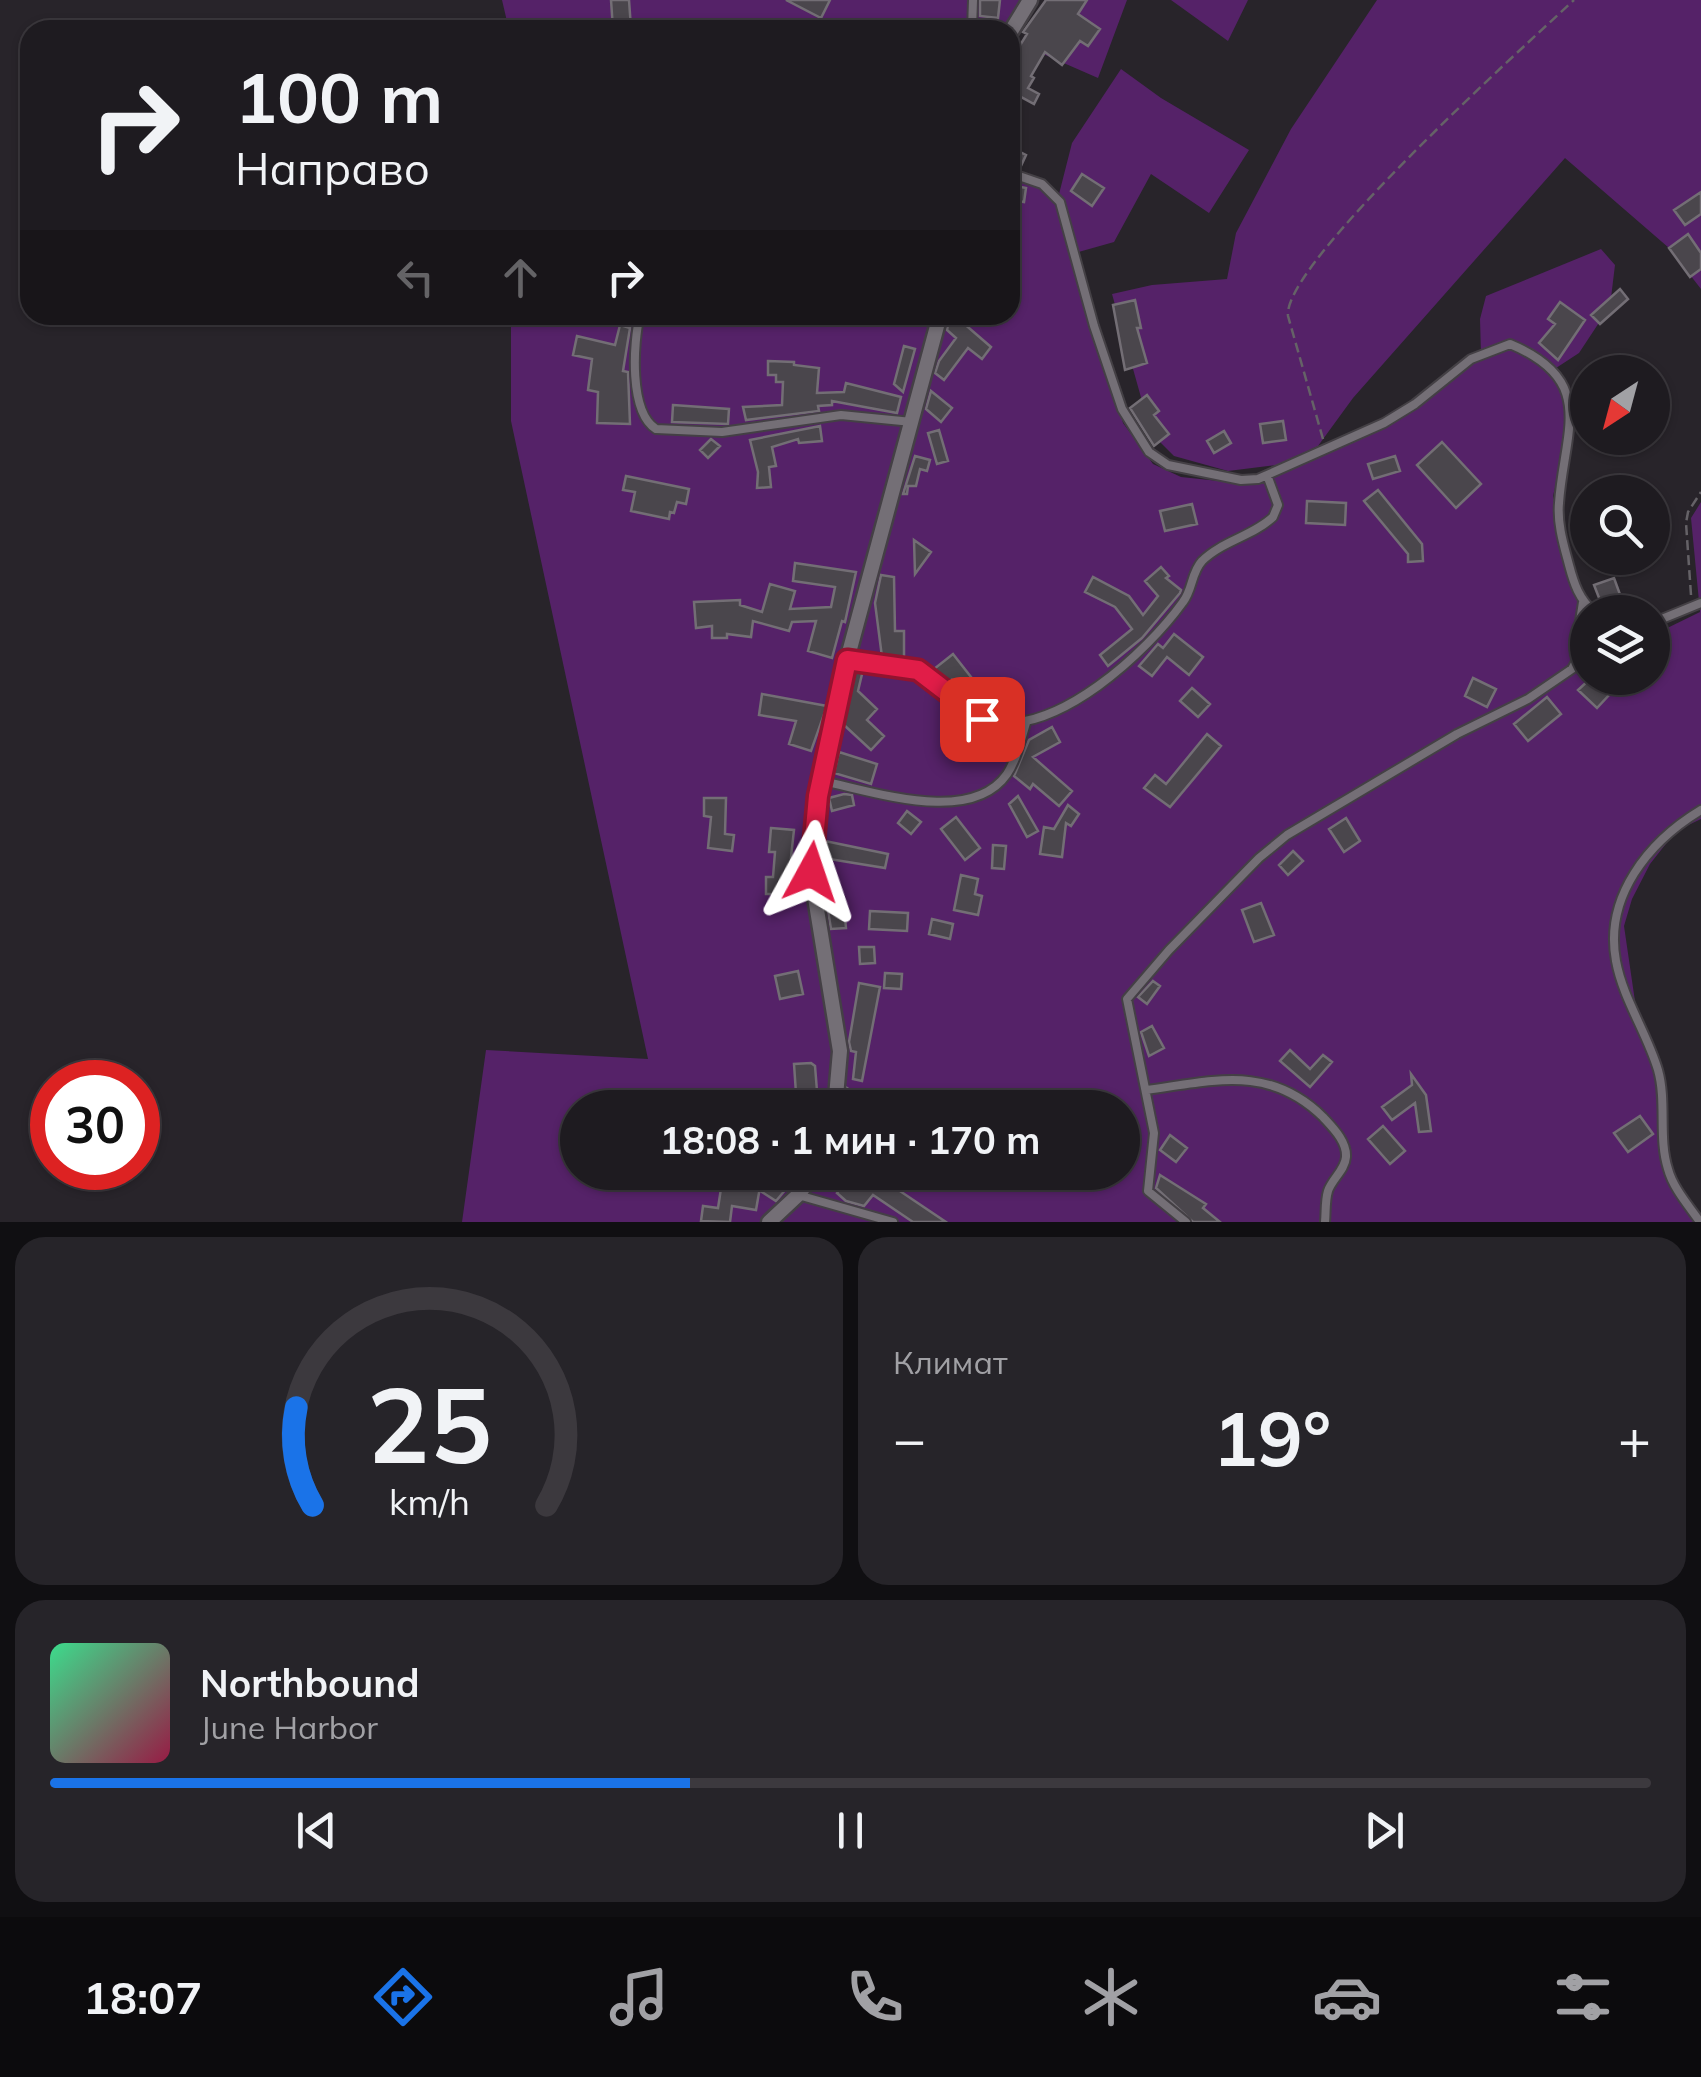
<!DOCTYPE html>
<html lang="ru">
<meta charset="utf-8">
<style>
body{margin:0;font-family:Mulish,sans-serif;background:#262429;color:#f1f3f6;height:100vh;display:flex;flex-direction:column;font-size:38px;white-space:nowrap}
*{box-sizing:border-box;margin:0}
p{font-size:32px;color:#a1a1a5}
.icon{flex:none;width:55px;height:55px;fill:none;stroke:currentColor;stroke-width:2;stroke-linecap:round;stroke-linejoin:round}
.map{position:relative;height:1222px;overflow:hidden}
.details{display:flex;flex-direction:column;gap:15px;padding:15px;background:#100f12;flex:1}
.details>*{flex:none}
.guide{position:absolute;left:20px;top:20px;width:1000px;height:305px;border-radius:30px;box-shadow:0 2px 8px #0004,0 0 0 2px #3c393e;background:#1e1b20;color:#f1f3f6;overflow:hidden}
.needle{width:65px;rotate:216deg}
.fabs{position:absolute;left:1570px;top:355px;display:grid;gap:20px}
.fabs a{display:grid;place-items:center;width:100px;height:100px;border-radius:50%;background:#1e1b20;box-shadow:0 2px 8px #0004,0 0 0 2px #3c393e;font-size:50px}
.speed{position:absolute;left:30px;top:1060px;display:flex;gap:20px;font-size:50px;font-weight:700;text-align:center}
.speed>*{display:grid;place-content:center;width:130px;height:130px;border-radius:50%;background:#1e1b20;box-shadow:0 2px 8px #0004,0 0 0 2px #3c393e;line-height:1}
.speed .limit{border:15px solid #d22;background:#fff;color:#111}
.pin{position:absolute;display:grid;place-items:center;width:85px;height:85px;color:#fff;margin:-42px;border-radius:20px;box-shadow:0 5px 15px #0006}
.me{position:absolute;width:110px;margin:-55px;rotate:5deg;stroke-linejoin:round;filter:drop-shadow(0 0 8px #0008)}
.turn{display:flex;align-items:center;gap:35px;height:210px;padding:0 50px;font-size:45px}
.turn .icon{width:130px;height:130px;stroke-width:2.5}
.turn b{display:block;font-size:70px;line-height:85px}
.lanes{display:flex;align-items:center;height:95px;padding:0 50px;background:#0003;justify-content:center;gap:50px;direction:ltr}
.lanes .off{opacity:.35}
.big{font-size:75px;font-weight:700;line-height:1.1}
.details .card{flex:1;display:flex;flex-direction:column;justify-content:center;gap:15px;min-width:0;padding:0 35px;border-radius:30px;background:#262429}
.details .dial{align-items:center;gap:0}
.dial svg{height:260px;overflow:visible;fill:none;stroke:#3c393e;stroke-width:7;stroke-linecap:round;text-anchor:middle}
.dial text{fill:#f1f3f6;stroke:none}
.song{display:flex;align-items:center;gap:30px}
.cover{width:120px;height:120px;border-radius:15px;background:linear-gradient(135deg,hsl(150 70% 55%),hsl(340 70% 35%))}
.played{height:10px;border-radius:5px;background:linear-gradient(90deg,#1a73e8 40%,#3c393e 40%)}
.keys{display:flex;justify-content:space-around;direction:ltr}
.heat{display:flex;justify-content:space-between;align-items:center;font-size:55px;direction:ltr}
.details .tiles{flex:1;display:grid;gap:15px;grid-template-columns:1fr 1fr}
.card:last-child{grid-column:span 2}
.trip{position:absolute;left:560px;top:1090px;width:580px;height:100px;border-radius:50px;background:#1e1b20;box-shadow:0 2px 8px #0004,0 0 0 2px #3c393e;font-weight:700;line-height:100px;text-align:center}
.menu{display:flex;height:160px;justify-content:space-around;align-items:center;background:#0c0b0d;color:#a1a1a5}
.menu .icon{width:70px;height:70px}
.menu .current{color:#1a73e8}
.menu b{font-size:45px;color:#f1f3f6}
.map>svg:first-child{display:block}
</style>
<div class="map">
<svg width="1701" height="1222" viewBox="0 0 1701 1222">
<rect width="100%" height="100%" fill="#28242a"/>
<path fill="#552268" fill-rule="evenodd" d="M 502,0 L 1031,0 L 1010,30 L 509,30 Z
M 1045,0 L 1127,0 L 1098,78 L 1027,47 Z
M 1171,0 L 1248,0 L 1228,41 Z
M 1377,0 L 1701,0 L 1701,289 L 1669,248 L 1565,158 L 1353,398 L 1318,446 L 1277,465 L 1228,471 L 1174,456 L 1151,433 L 1112,294 L 1152,285 L 1227,279 L 1236,233 L 1291,129 Z
M 1121,69 L 1161,98 L 1249,150 L 1209,213 L 1151,174 L 1114,242 L 1075,253 L 1123,423 L 1153,464 L 1181,477 L 1247,484 L 1295,466 L 1412,404 L 1481,354 L 1480,319 L 1486,296 L 1601,249 L 1615,265 L 1610,306 L 1579,353 L 1553,370 L 1540,363 L 1561,387 L 1569,430 L 1553,496 L 1575,580 L 1591,612 L 1588,612 L 1588,678 L 1652,678 L 1653,635 L 1700,612 L 1691,518 L 1701,502 L 1701,819 L 1676,831 L 1650,864 L 1632,899 L 1624,926 L 1637,1015 L 1652,1056 L 1666,1174 L 1699,1222 L 462,1222 L 486,1050 L 648,1059 L 511,421 L 511,315 L 1010,315 L 1010,179 L 1036,186 L 1057,202 L 1072,143 ZM 578,1108 L 1122,1108 L 1122,1172 L 578,1172 Z"/>
<path fill="#4a464c" stroke="#736e75" stroke-width="2.5" d="M 611,0 L 629,0 L 631,28 L 613,29 Z
M 786,0 L 830,0 L 821,18 Z
M 980,0 L 1000,0 L 998,18 L 980,16 Z
M 1046,0 L 1087,0 L 1078,14 L 1100,29 L 1088,46 L 1080,41 L 1062,65 L 1045,52 L 1031,76 L 1034,78 L 1028,88 L 1039,94 L 1034,104 L 1010,91 L 1010,81 L 1019,65 L 1011,60 L 1027,34 L 1023,32 Z
M 1010,147 L 1026,155 L 1020,168 L 1010,166 Z
M 1082,174 L 1104,188 L 1092,206 L 1071,191 Z
M 1010,181 L 1013,182 L 1011,185 L 1026,188 L 1024,202 L 1010,200 Z
M 1701,192 L 1701,214 L 1685,225 L 1674,210 Z
M 1688,234 L 1701,253 L 1701,269 L 1690,277 L 1669,248 Z
M 1620,289 L 1628,299 L 1600,324 L 1591,315 Z
M 1135,300 L 1141,328 L 1137,328 L 1147,363 L 1125,370 L 1113,305 Z
M 1560,302 L 1585,320 L 1558,360 L 1539,343 L 1555,324 L 1548,319 Z
M 950,315 L 954,315 L 991,347 L 982,359 L 968,348 L 944,380 L 935,373 L 939,361 L 956,338 L 947,330 Z
M 620,325 L 630,328 L 623,371 L 628,372 L 630,424 L 597,423 L 598,392 L 588,390 L 592,359 L 573,355 L 577,336 L 615,345 Z
M 904,346 L 915,349 L 903,392 L 894,384 Z
M 768,361 L 794,362 L 794,365 L 819,368 L 817,393 L 844,392 L 846,383 L 901,397 L 897,413 L 832,401 L 832,405 L 818,406 L 819,411 L 746,420 L 743,407 L 782,405 L 783,382 L 776,382 L 776,375 L 768,375 Z
M 931,391 L 952,408 L 941,422 L 926,409 Z
M 1147,395 L 1159,411 L 1154,415 L 1169,434 L 1154,446 L 1130,408 Z
M 673,405 L 729,409 L 728,424 L 672,422 Z
M 1283,421 L 1286,440 L 1263,443 L 1260,424 Z
M 820,426 L 822,441 L 799,443 L 798,439 L 772,447 L 776,466 L 769,467 L 771,487 L 757,488 L 758,472 L 750,440 Z
M 939,430 L 948,461 L 937,464 L 928,433 Z
M 1224,431 L 1231,443 L 1214,453 L 1207,441 Z
M 711,439 L 720,446 L 708,458 L 700,450 Z
M 1442,442 L 1481,484 L 1456,508 L 1417,465 Z
M 915,456 L 930,460 L 927,471 L 920,469 L 916,486 L 908,486 L 907,494 L 903,494 Z
M 1395,456 L 1400,471 L 1373,479 L 1368,464 Z
M 626,476 L 689,489 L 686,504 L 677,502 L 674,513 L 670,512 L 669,519 L 631,511 L 635,492 L 623,490 Z
M 1378,490 L 1422,544 L 1423,561 L 1408,562 L 1408,554 L 1364,501 Z
M 1307,501 L 1346,503 L 1345,525 L 1306,523 Z
M 1192,504 L 1197,524 L 1165,531 L 1160,511 Z
M 914,540 L 931,552 L 915,574 Z
M 795,563 L 856,572 L 845,622 L 842,621 L 832,658 L 808,651 L 816,621 L 792,622 L 789,631 L 753,621 L 751,637 L 727,634 L 727,638 L 712,638 L 712,626 L 696,628 L 694,602 L 740,600 L 740,605 L 762,612 L 770,584 L 795,591 L 790,609 L 831,607 L 835,587 L 793,581 Z
M 1161,567 L 1169,576 L 1166,578 L 1181,590 L 1180,593 L 1142,638 L 1108,666 L 1100,655 L 1132,629 L 1115,607 L 1085,592 L 1093,577 L 1129,596 L 1143,615 L 1158,596 L 1145,581 Z
M 881,575 L 894,577 L 895,631 L 904,631 L 904,660 L 882,657 L 875,603 Z
M 1614,578 L 1622,600 L 1603,608 L 1594,585 Z
M 1174,634 L 1203,657 L 1189,675 L 1167,657 L 1152,676 L 1139,666 L 1158,644 L 1163,648 Z
M 953,654 L 978,686 L 976,688 L 997,705 L 990,713 L 981,709 L 952,680 L 950,683 L 934,669 Z
M 856,669 L 863,670 L 858,691 L 877,709 L 867,720 L 884,736 L 871,750 L 844,725 Z
M 1473,678 L 1496,689 L 1487,707 L 1465,696 Z
M 1591,678 L 1609,695 L 1597,708 L 1578,690 Z
M 1192,688 L 1210,704 L 1198,717 L 1180,701 Z
M 762,694 L 827,706 L 811,751 L 789,744 L 796,721 L 759,715 Z
M 1547,697 L 1561,714 L 1528,741 L 1514,724 Z
M 1052,727 L 1060,742 L 1033,757 L 1072,791 L 1059,806 L 1033,784 L 1030,789 L 1014,776 L 1029,740 Z
M 1207,734 L 1221,746 L 1170,807 L 1144,788 L 1155,775 L 1166,784 Z
M 839,752 L 877,764 L 871,784 L 834,773 Z
M 844,794 L 852,795 L 854,805 L 832,811 L 829,798 Z
M 1018,796 L 1038,831 L 1027,837 L 1009,804 Z
M 704,798 L 726,798 L 725,834 L 734,835 L 732,851 L 708,848 L 711,817 L 704,816 Z
M 1068,805 L 1079,814 L 1071,826 L 1066,823 L 1062,857 L 1040,854 L 1044,827 L 1054,829 Z
M 907,811 L 921,822 L 911,834 L 898,823 Z
M 956,817 L 980,848 L 965,860 L 941,829 Z
M 1346,818 L 1360,841 L 1344,852 L 1329,829 Z
M 771,828 L 794,830 L 787,894 L 766,894 L 766,877 L 773,877 L 775,852 L 769,852 Z
M 825,841 L 888,854 L 885,868 L 823,858 Z
M 993,845 L 1006,846 L 1004,869 L 992,868 Z
M 1293,851 L 1303,861 L 1288,875 L 1279,865 Z
M 961,875 L 978,879 L 975,894 L 982,896 L 978,915 L 954,910 Z
M 843,896 L 846,928 L 831,929 L 826,898 Z
M 1261,903 L 1274,935 L 1254,942 L 1242,910 Z
M 870,911 L 908,913 L 907,931 L 869,929 Z
M 932,919 L 953,924 L 950,939 L 929,934 Z
M 859,947 L 874,947 L 875,963 L 860,964 Z
M 798,971 L 803,994 L 780,999 L 775,976 Z
M 885,973 L 902,974 L 901,989 L 884,988 Z
M 1153,981 L 1160,986 L 1147,1004 L 1138,997 Z
M 859,983 L 880,987 L 862,1081 L 853,1079 L 856,1052 L 851,1051 L 849,1042 Z
M 1152,1026 L 1164,1048 L 1149,1056 L 1141,1032 Z
M 1290,1050 L 1310,1069 L 1323,1055 L 1332,1062 L 1310,1087 L 1280,1061 Z
M 811,1063 L 815,1066 L 817,1091 L 814,1108 L 797,1108 L 794,1064 Z
M 1411,1074 L 1426,1095 L 1431,1131 L 1419,1132 L 1415,1103 L 1392,1120 L 1382,1107 L 1412,1085 Z
M 847,1088 L 874,1108 L 852,1108 L 846,1103 Z
M 1640,1116 L 1653,1134 L 1628,1152 L 1614,1133 Z
M 1383,1126 L 1405,1151 L 1390,1164 L 1368,1139 Z
M 1170,1135 L 1187,1148 L 1176,1162 L 1160,1150 Z
M 773,1172 L 800,1172 L 776,1201 L 762,1192 Z
M 862,1172 L 891,1172 L 885,1181 L 946,1222 L 913,1222 L 873,1195 L 864,1206 L 846,1201 L 837,1193 L 846,1182 L 850,1186 Z
M 1160,1175 L 1206,1204 L 1203,1208 L 1220,1222 L 1193,1222 L 1156,1188 Z
M 722,1182 L 760,1187 L 756,1210 L 732,1206 L 730,1222 L 701,1221 L 703,1206 L 718,1208 Z"/>
<g fill="none" stroke-linecap="round" stroke-linejoin="round">
<defs>
<path id="service" d="M 972,25 L 1002,30
M 972,30 L 973,0
M 1010,173 L 1042,184 L 1060,202 L 1094,326 L 1122,409 L 1149,452 L 1168,465 L 1241,480 L 1258,479 L 1384,423 L 1415,404 L 1471,359 L 1510,344 C 1598,381 1564,431 1559,503 C 1557,524 1564,546 1569,565 C 1574,584 1579,599 1594,612
M 640,315 C 633,343 629,412 656,429 L 722,432 L 841,415 L 912,422
M 1652,623 L 1701,603
M 847,660 C 869,664 903,664 922,672 C 947,683 964,716 990,721 C 1057,736 1147,652 1183,602 C 1193,589 1191,573 1202,561 C 1222,541 1253,536 1273,517 L 1278,505 L 1267,475
M 822,781 C 873,791 971,826 1007,774 C 1017,759 1021,739 1026,723
M 1146,1090 C 1214,1081 1269,1064 1323,1117 C 1332,1127 1347,1141 1346,1157 C 1345,1170 1332,1179 1328,1191 C 1325,1201 1326,1212 1325,1222
M 798,1195 L 893,1222
M 1186,1222 L 1148,1191 L 1154,1133 L 1127,999 L 1169,950 L 1259,858 L 1287,835 L 1457,734 L 1528,699 L 1572,669 L 1582,651 L 1580,621 L 1583,602
M 1700,1222 C 1689,1206 1673,1188 1668,1169 C 1658,1138 1667,1102 1658,1070 C 1647,1033 1623,999 1616,961 C 1604,897 1648,842 1701,810"/>
<path id="minor" d="M 1010,33 L 1030,0
M 835,1108 L 840,1051 L 811,873 L 819,795 L 847,660 L 940,315
M 769,1222 L 798,1195 L 815,1172"/>
</defs>
<use href="#service" stroke="#444045" stroke-width="12"/>
<use href="#minor" stroke="#444045" stroke-width="19"/>
<path stroke="#656267" stroke-width="2.5" stroke-dasharray="10 5" stroke-linecap="butt" d="M 1323,439 L 1288,316 C 1282,264 1527,44 1574,0
M 1691,595 L 1686,523 L 1688,512 L 1701,492"/>
<use href="#service" stroke="#746f76" stroke-width="8"/>
<use href="#minor" stroke="#746f76" stroke-width="14"/>
</g>
<g fill="none" stroke-linecap="round" stroke-linejoin="round">
<defs>
<path id="route" d="M 811,872 L 818,796 L 847,660 L 918,670 L 982,719"/>
</defs>
<use href="#route" stroke="#92132f" stroke-width="25"/>
<use href="#route" stroke="#e11d48" stroke-width="18"/>
</g>
</svg>
<div class="fabs">
<a><svg class="needle" viewBox="-14 -14 28 28"><path d="M0-13l5 13h-10z" fill="#e53935"/><path d="M0 13l5-13h-10z" fill="#a1a1a5"/></svg></a>
<a><svg class="icon" aria-label="search" viewBox="0 0 24 24"><circle cx="10" cy="10" r="6"/><path d="M15 15l6 6"/></svg></a>
<a><svg class="icon" aria-label="layers" viewBox="0 0 24 24"><path d="M12 4l9 5-9 5-9-5zM3 14l9 5 9-5"/></svg></a>
</div>
<div class="speed"><div class="limit">30</div></div>
<div class="pin" style="left:982px;top:719px;background:#d93025"><svg class="icon" aria-label="arrive" viewBox="0 0 24 24"><path d="M6 21V4h12l-3 4 3 4H6"/></svg></div>
<svg class="me" style="left:811px;top:872px" viewBox="-20 -20 40 40"><path d="M0-17L14 15 0 8-14 15z" fill="#e11d48" stroke="#fff" stroke-width="4"/></svg>
<div class="trip">18:08 · 1 мин · 170 m</div>
<div class="guide">
<div class="turn"><svg class="icon" aria-label="right" viewBox="0 0 24 24"><path d="M7 20v-9h11M14 6l5 5-5 5"/></svg><div><b>100 m</b>Направо</div></div>
<div class="lanes"><svg class="icon off" aria-label="left" viewBox="0 0 24 24"><path d="M17 20v-9H6M10 6l-5 5 5 5"/></svg><svg class="icon off" aria-label="ahead" viewBox="0 0 24 24"><path d="M12 20V5M6 11l6-6 6 6"/></svg><svg class="icon" aria-label="right" viewBox="0 0 24 24"><path d="M7 20v-9h11M14 6l5 5-5 5"/></svg></div>
</div>
</div>
<section class="details">
<div class="tiles">
<div class="card dial"><svg viewBox="0 0 100 80">
<path d="M14 69A42 42 0 1 1 86 69"/>
<path d="M14 69A42 42 0 0 1 9 39" stroke="#1a73e8"/>
<text x="50" y="56" font-size="32" font-weight="700">25</text>
<text x="50" y="72" font-size="11">km/h</text>
</svg></div>
<div class="card"><p>Климат</p>
<div class="heat"><a>−</a><b class="big">19°</b><a>+</a></div>
</div>
<div class="card">
<div class="song"><i class="cover"></i><div><b>Northbound</b><p>June Harbor</p></div></div>
<div class="played"></div>
<div class="keys"><svg class="icon" aria-label="previous" viewBox="0 0 24 24"><path d="M18 5L8 12l10 7zM5 5v14"/></svg><svg class="icon" aria-label="pause" viewBox="0 0 24 24"><path d="M8 5v14M16 5v14"/></svg><svg class="icon" aria-label="next" viewBox="0 0 24 24"><path d="M6 5l10 7-10 7zM19 5v14"/></svg></div>
</div>
</div>
</section>
<nav class="menu">
<b>18:07</b>
<svg class="icon current" aria-label="directions" viewBox="0 0 24 24"><path d="M12 3l9 9-9 9-9-9zM9 14v-3h6M13 9l2 2-2 2"/></svg>
<svg class="icon" aria-label="music" viewBox="0 0 24 24"><path d="M9 18V5l10-2v13"/><circle cx="6" cy="18" r="3"/><circle cx="16" cy="16" r="3"/></svg>
<svg class="icon" aria-label="phone" viewBox="0 0 24 24"><path d="M5 4h4l2 5-3 2q2 4 5 5l2-3 5 2v4C11 20 4 13 5 4z"/></svg>
<svg class="icon" aria-label="climate" viewBox="0 0 24 24"><path d="M12 3v18M4 7l16 10M4 17L20 7"/></svg>
<svg class="icon" aria-label="car" viewBox="0 0 24 24"><path d="M5 17H2v-5l4-1 3-4h7l3 4 3 1v5h-3M9 17h6M6 11h13"/><circle cx="7" cy="17" r="2"/><circle cx="17" cy="17" r="2"/></svg>
<svg class="icon" aria-label="filters" viewBox="0 0 24 24"><path d="M4 7h16M4 17h16"/><circle cx="9" cy="7" r="2"/><circle cx="15" cy="17" r="2"/></svg>
</nav>
